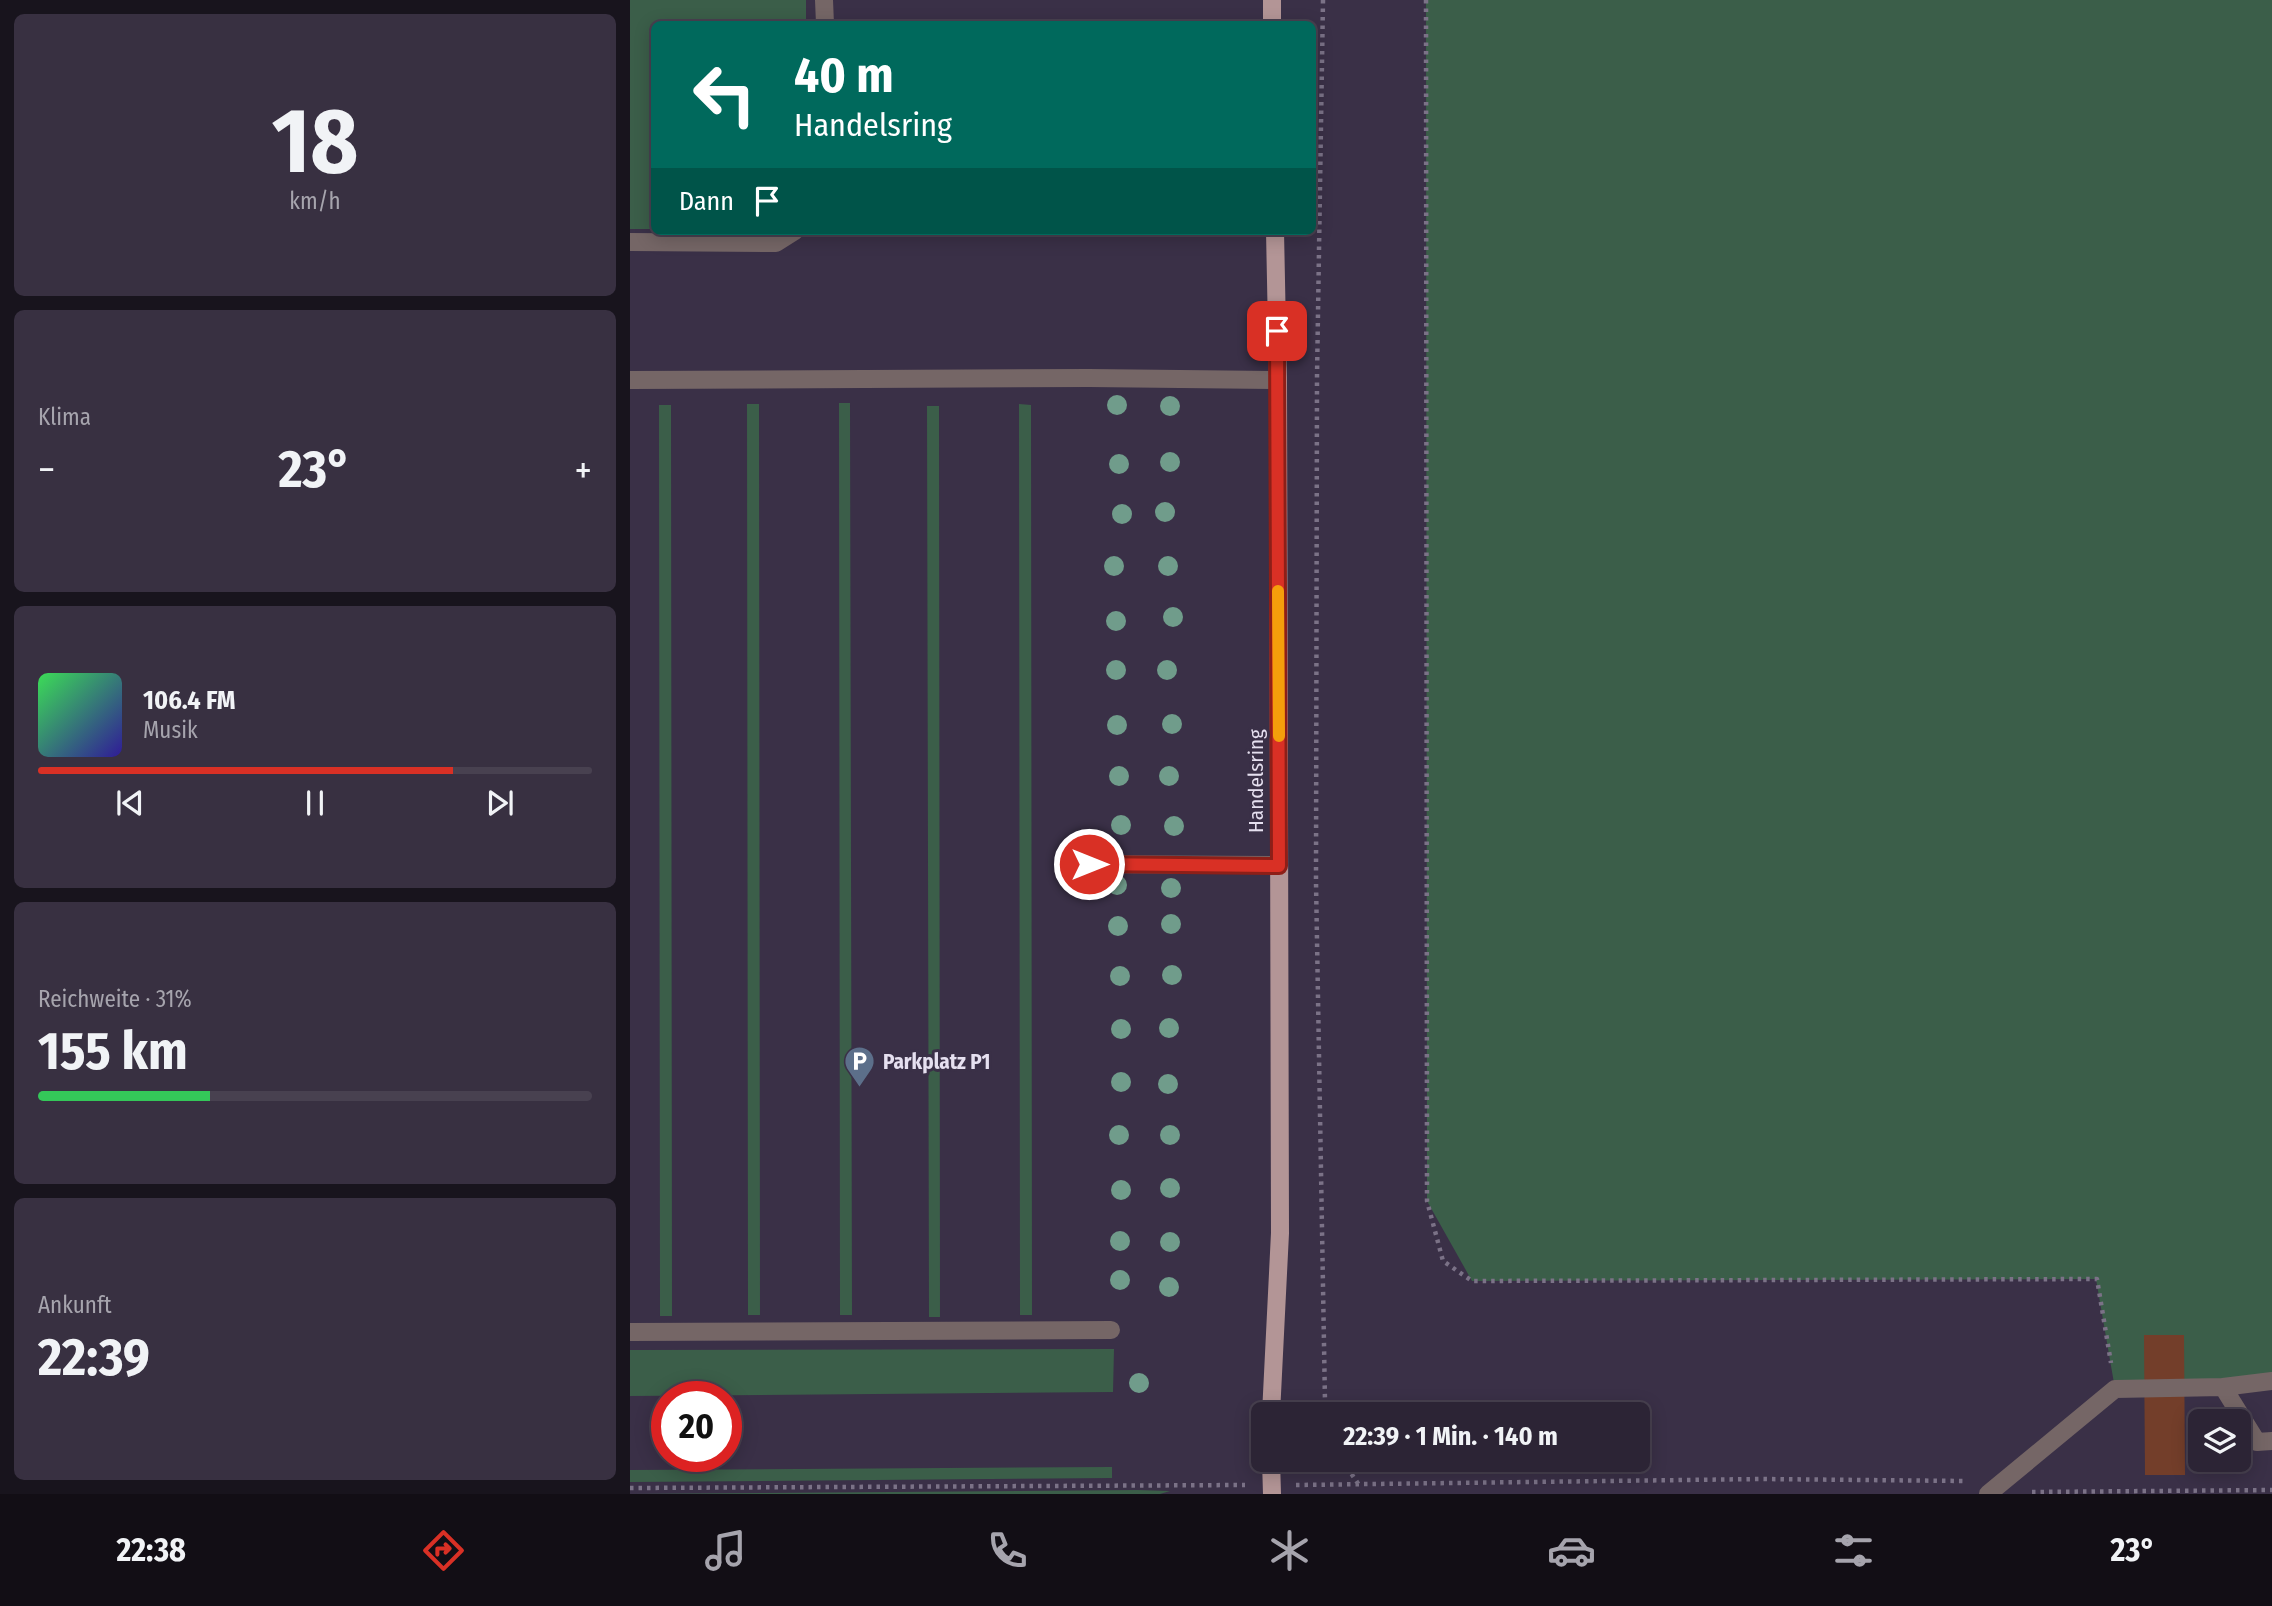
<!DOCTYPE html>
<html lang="de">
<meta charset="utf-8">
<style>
body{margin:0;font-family:"Fira Sans Condensed",sans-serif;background:#383041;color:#f1f3f6;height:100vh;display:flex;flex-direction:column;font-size:26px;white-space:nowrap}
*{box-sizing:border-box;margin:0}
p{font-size:23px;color:#a6a4ad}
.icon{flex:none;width:38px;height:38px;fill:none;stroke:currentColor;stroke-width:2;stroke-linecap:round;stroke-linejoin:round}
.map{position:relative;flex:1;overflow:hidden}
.side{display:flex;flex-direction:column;gap:14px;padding:14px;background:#18141d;width:630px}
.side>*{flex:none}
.banner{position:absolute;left:21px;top:21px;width:665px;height:214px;border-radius:10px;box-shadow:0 4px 18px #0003,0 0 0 2px #484150;background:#00695c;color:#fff;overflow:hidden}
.controls{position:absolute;left:1558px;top:1409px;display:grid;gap:14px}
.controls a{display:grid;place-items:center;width:63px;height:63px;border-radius:10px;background:#2c2435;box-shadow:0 4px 18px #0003,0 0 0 2px #484150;font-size:35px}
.speed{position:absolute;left:21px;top:1381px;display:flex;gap:14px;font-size:35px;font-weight:700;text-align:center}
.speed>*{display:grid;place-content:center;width:91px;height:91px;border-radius:50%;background:#2c2435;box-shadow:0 4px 18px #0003,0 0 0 2px #484150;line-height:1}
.speed .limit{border:10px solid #d22;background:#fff;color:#111}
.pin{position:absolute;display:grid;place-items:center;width:60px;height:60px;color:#fff;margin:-30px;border-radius:14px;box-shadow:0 4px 10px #0006}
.me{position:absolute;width:77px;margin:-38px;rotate:90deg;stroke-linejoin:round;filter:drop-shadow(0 0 5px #0008)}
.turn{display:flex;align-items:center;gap:24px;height:147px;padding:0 28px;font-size:32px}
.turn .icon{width:91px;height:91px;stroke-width:2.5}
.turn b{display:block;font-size:49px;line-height:60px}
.then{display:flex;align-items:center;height:66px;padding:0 28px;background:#0003;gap:14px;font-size:26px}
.big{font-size:52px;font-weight:700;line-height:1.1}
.side .tile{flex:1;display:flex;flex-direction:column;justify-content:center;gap:10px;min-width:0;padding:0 24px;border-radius:10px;background:#383041}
.side .dial{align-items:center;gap:0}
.dial b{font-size:91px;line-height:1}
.song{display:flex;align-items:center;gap:21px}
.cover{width:84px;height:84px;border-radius:10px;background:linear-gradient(135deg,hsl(130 70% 55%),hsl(250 70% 35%))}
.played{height:7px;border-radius:4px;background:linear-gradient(90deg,#d93025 75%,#484150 75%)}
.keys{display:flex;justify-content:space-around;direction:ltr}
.heat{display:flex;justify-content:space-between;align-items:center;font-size:38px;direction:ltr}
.charge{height:10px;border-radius:5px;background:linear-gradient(90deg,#34c759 31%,#484150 0)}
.trip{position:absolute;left:621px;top:1402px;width:399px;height:70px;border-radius:10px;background:#2c2435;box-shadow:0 4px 18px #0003,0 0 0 2px #484150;font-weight:700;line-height:70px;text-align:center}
.tabs{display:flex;height:112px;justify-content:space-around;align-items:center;background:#120e15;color:#a6a4ad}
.tabs .icon{width:49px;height:49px}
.tabs .active{color:#d93025}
.tabs b{font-size:32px;color:#f1f3f6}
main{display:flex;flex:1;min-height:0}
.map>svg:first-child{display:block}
</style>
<main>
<section class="side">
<div class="tile dial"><b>18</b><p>km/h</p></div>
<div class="tile"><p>Klima</p>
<div class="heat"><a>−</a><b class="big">23°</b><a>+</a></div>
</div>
<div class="tile">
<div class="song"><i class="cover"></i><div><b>106.4 FM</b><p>Musik</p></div></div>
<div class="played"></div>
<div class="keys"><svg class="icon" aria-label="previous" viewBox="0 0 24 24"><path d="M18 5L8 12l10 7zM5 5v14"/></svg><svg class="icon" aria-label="pause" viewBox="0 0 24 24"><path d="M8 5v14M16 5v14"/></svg><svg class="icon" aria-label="next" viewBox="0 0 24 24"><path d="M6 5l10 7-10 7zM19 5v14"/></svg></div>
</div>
<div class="tile"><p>Reichweite · 31%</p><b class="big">155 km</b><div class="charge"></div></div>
<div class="tile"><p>Ankunft</p><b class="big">22:39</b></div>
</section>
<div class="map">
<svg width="1642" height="1494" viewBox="0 0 1642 1494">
<rect width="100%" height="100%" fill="#3a3047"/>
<path fill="#3b5e49" d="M 0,0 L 176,0 L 176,24 L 24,24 L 24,229 L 0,229 Z
M 796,0 L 1642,0 L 1642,1384 L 1485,1389 L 1466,1279 L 842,1281 L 797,1201 Z
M 209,403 L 220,403 L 222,1315 L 210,1315 Z
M 117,404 L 129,404 L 130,1315 L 118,1315 Z
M 389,404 L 401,405 L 402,1315 L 390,1315 Z
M 29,405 L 41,405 L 42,1316 L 30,1316 Z
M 297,406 L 309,406 L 310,1317 L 299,1317 Z
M 484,1349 L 483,1392 L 0,1396 L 0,1350 Z
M 482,1467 L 482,1478 L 0,1482 L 0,1470 Z
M 507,1490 L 540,1491 L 530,1494 L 0,1494 Z"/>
<path fill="#733e2a" d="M 1514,1335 L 1554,1335 L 1555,1475 L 1515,1475 Z"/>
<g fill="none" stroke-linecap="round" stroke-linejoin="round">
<path stroke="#7b7287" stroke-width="4.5" stroke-dasharray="3.5 5" stroke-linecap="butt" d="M 693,0 L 687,376 L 686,882 L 695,1402 L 698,1414
M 796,0 L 797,1201 L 813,1261 L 842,1281 L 1467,1279 L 1481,1363
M 712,1460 L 729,1485
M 666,1485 L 1132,1479 L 1336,1481
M 0,1488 L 615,1485
M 1402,1492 L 1642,1490"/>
<path stroke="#756666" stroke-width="18" d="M 194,0 L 195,24
M 0,242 L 146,243 L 165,231
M 0,380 L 459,378 L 648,380
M 443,864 L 649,865
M 0,1332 L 481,1330
M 1593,1387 L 1642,1381
M 1358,1494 L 1485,1389 L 1593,1387 L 1627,1442 L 1642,1441"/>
<path stroke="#b39596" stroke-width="18" d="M 642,0 L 642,24
M 641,1414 L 650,1233 L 648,380 L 645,231
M 641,1460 L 642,1494"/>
</g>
<g fill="#709c8b">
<circle cx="487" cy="405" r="10"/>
<circle cx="540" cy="406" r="10"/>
<circle cx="540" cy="462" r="10"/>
<circle cx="489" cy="464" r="10"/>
<circle cx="535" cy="512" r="10"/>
<circle cx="492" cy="514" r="10"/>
<circle cx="484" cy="566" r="10"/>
<circle cx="538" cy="566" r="10"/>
<circle cx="543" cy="617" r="10"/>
<circle cx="486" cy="621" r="10"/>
<circle cx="486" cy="670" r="10"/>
<circle cx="537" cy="670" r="10"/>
<circle cx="542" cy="724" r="10"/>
<circle cx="487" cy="725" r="10"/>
<circle cx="489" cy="776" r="10"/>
<circle cx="539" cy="776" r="10"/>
<circle cx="491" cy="825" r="10"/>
<circle cx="544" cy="826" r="10"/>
<circle cx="487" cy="885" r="10"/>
<circle cx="541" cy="888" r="10"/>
<circle cx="541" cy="924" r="10"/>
<circle cx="488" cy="926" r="10"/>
<circle cx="542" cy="975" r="10"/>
<circle cx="490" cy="976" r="10"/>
<circle cx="539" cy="1028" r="10"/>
<circle cx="491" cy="1029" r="10"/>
<circle cx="491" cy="1082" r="10"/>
<circle cx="538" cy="1084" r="10"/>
<circle cx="489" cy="1135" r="10"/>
<circle cx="540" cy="1135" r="10"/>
<circle cx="540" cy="1188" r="10"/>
<circle cx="491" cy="1190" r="10"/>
<circle cx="490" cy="1241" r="10"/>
<circle cx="540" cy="1242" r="10"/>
<circle cx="490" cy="1280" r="10"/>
<circle cx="539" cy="1287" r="10"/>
<circle cx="509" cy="1383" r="10"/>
</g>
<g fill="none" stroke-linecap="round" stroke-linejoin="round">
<defs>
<path id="route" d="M 459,864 L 649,866 L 647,331"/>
</defs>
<use href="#route" stroke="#8d1f18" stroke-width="18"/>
<use href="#route" stroke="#d93025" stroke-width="12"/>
<path stroke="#f59e0b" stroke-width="12" d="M 648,591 L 649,736"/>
</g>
<defs>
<symbol id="parking-pin" viewBox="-11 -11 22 30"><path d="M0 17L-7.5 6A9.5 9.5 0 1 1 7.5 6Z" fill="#5c6f8a" stroke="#3a3047"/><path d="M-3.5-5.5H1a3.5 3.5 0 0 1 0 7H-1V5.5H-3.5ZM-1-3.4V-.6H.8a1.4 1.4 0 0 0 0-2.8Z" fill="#fff"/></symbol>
</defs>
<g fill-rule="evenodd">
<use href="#parking-pin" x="212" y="1044" width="35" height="47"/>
</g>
<g text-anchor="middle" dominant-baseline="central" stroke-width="6" stroke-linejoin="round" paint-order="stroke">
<g font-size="21" fill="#e6e0f0" stroke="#3a3047">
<text transform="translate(626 781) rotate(-90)">Handelsring</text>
</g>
<g font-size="21" font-weight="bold" fill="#e6e0f0" stroke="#3a3047" text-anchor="start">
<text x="253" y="1062">Parkplatz P1</text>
</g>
</g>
</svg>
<div class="controls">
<a><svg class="icon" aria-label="layers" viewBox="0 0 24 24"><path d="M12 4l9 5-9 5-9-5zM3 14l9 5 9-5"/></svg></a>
</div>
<div class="speed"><div class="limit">20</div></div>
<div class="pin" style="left:647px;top:331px;background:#d93025"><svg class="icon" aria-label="arrive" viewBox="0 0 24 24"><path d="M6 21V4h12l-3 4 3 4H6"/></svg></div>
<svg class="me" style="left:459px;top:864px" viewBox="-20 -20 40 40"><circle r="17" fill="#d93025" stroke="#fff" stroke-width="3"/><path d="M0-11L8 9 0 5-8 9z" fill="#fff"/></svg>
<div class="trip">22:39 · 1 Min. · 140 m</div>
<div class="banner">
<div class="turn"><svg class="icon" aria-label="left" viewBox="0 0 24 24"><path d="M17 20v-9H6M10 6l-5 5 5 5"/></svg><div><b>40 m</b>Handelsring</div></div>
<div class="then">Dann<svg class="icon" aria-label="arrive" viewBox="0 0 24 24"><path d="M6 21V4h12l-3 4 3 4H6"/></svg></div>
</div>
</div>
</main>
<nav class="tabs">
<b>22:38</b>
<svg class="icon active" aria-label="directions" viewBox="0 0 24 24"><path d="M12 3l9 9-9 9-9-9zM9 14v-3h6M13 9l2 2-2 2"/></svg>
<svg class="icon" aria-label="music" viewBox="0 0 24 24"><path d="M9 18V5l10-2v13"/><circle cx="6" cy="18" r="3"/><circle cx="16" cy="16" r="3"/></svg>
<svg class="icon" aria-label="phone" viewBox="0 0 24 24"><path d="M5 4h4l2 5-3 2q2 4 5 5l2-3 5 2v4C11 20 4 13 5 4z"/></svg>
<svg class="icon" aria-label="climate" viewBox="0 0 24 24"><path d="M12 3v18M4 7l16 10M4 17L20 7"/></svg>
<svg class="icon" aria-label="car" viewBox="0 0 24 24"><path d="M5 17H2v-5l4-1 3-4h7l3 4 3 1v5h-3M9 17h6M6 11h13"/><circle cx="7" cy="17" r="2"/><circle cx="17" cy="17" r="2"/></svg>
<svg class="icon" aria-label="filters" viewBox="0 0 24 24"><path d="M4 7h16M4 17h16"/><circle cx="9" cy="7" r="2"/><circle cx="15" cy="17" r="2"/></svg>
<b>23°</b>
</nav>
